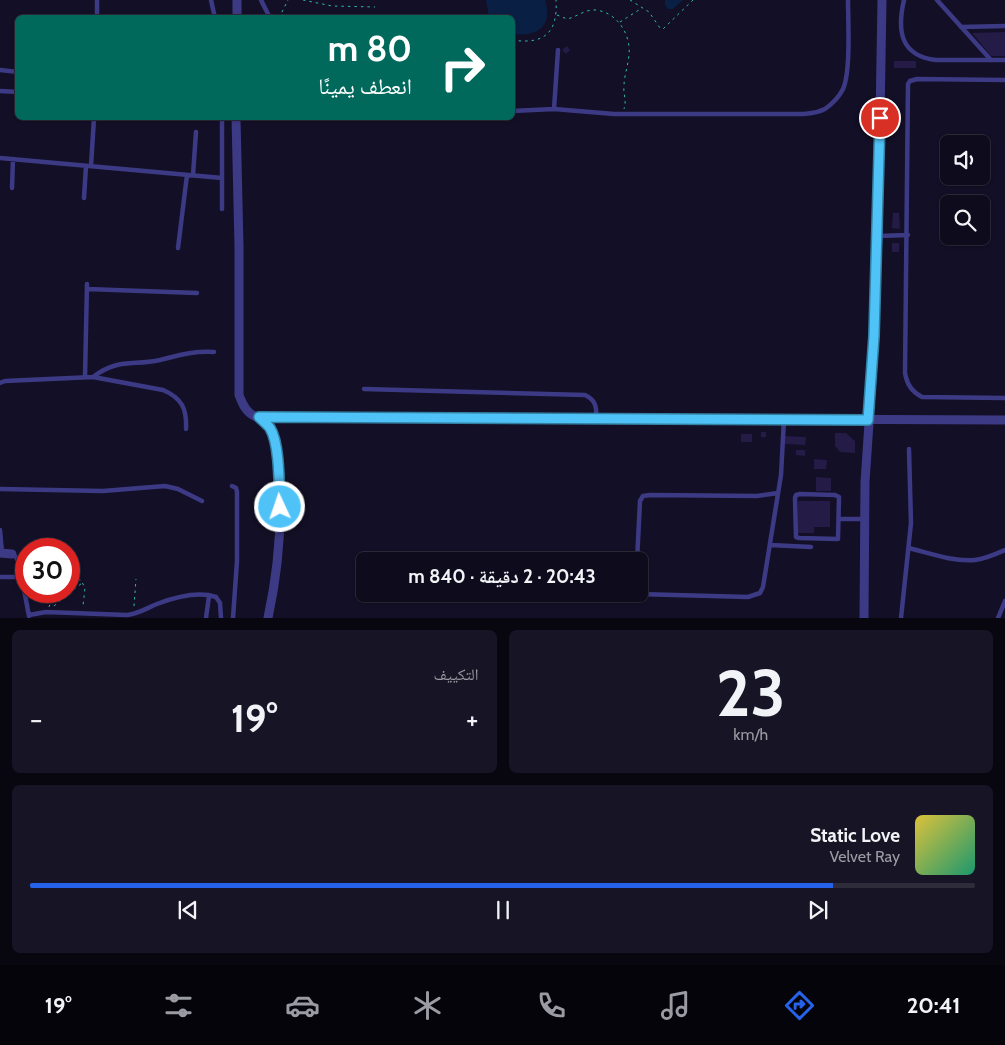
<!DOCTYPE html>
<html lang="ar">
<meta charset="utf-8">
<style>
body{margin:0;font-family:Cabin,"Noto Naskh Arabic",sans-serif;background:#171425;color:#f1f3f6;direction:rtl;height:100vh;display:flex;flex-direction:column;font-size:19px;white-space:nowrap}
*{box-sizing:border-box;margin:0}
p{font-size:16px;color:#9b9ba3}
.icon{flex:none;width:28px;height:28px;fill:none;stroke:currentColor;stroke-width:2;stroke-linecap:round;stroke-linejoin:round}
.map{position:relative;height:618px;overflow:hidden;direction:ltr}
.details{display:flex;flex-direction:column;gap:12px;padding:12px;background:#08060f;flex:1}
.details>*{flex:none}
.top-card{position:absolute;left:15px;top:15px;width:500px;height:105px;border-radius:8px;box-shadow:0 1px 4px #0004,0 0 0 1px #2e2b3b;direction:rtl;background:#00695c;color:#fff;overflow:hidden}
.fabs{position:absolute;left:940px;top:135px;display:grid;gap:10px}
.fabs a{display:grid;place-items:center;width:50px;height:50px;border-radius:8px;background:#0e0b1c;box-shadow:0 1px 4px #0004,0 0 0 1px #2e2b3b;font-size:25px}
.speed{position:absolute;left:15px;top:538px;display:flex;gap:10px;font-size:25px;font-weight:700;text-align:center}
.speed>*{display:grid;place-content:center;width:65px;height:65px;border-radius:50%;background:#0e0b1c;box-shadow:0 1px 4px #0004,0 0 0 1px #2e2b3b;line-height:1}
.speed .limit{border:8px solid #d22;background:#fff;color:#111}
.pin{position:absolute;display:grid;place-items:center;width:42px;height:42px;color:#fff;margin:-21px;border:2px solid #fff;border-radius:50%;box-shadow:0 1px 5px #0007}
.me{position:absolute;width:55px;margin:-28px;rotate:357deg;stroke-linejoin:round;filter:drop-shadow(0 0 4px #0008)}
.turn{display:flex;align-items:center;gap:18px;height:105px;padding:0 20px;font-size:22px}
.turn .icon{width:65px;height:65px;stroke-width:2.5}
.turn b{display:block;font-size:35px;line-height:42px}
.big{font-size:38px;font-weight:800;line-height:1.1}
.details .card{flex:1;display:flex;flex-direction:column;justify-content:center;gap:8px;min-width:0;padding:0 18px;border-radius:8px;background:#171425}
.details .dial{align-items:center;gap:0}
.dial b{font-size:65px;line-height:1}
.song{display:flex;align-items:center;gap:15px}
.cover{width:60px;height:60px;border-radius:8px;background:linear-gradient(135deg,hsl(50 70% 55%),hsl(160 70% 35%))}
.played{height:5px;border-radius:2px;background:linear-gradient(90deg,#2563eb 85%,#2e2b3b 85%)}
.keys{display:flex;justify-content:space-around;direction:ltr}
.heat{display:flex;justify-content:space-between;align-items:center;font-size:28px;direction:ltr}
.details .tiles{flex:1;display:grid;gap:12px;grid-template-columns:1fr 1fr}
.card:last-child{grid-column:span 2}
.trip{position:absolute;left:356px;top:552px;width:292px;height:50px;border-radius:8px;background:#0e0b1c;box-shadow:0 1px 4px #0004,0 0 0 1px #2e2b3b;font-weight:800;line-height:50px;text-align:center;direction:rtl}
.tab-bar{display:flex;height:80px;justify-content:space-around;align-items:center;background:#06040b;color:#9b9ba3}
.tab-bar .icon{width:35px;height:35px}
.tab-bar .selected{color:#2563eb}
.tab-bar b{font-size:22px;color:#f1f3f6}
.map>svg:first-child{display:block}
</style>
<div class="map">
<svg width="1005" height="618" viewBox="0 0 1005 618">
<rect width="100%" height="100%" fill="#130f26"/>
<path fill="#0a1f44" d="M 486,0 L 545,0 C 553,26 538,37 513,34 L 512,18 L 489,17 Z
M 665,0 L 683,0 L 673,9 L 668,9 L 665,5 Z"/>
<path fill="#241b47" d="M 1005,32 L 1005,56 L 991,56 L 972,33 Z
M 567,46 L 570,50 L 566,54 L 562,50 Z
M 894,61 L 916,61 L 916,68 L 894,68 Z
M 270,118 L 298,118 L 298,120 L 270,120 Z
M 893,213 L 899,213 L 900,229 L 892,228 Z
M 892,243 L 899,243 L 899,252 L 892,252 Z
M 761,432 L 766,432 L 766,437 L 761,437 Z
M 835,433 L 846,433 L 855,441 L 855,453 L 840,452 L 835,446 Z
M 741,434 L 752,434 L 752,442 L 741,442 Z
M 785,436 L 806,437 L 805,445 L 785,444 Z
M 796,450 L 805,450 L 805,456 L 796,455 Z
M 814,459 L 827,460 L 826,469 L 814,469 Z
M 816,477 L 831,478 L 831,491 L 816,491 Z
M 798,501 L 830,501 L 830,527 L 814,527 L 814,533 L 798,533 Z"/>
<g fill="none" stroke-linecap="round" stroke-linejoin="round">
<path stroke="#2fb8b0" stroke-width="1" stroke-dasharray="2.5 4" stroke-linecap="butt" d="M 303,0 L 332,6 L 375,7
M 630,0 L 649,12 L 660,28 L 663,29 L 693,0
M 557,15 L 567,19 C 577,17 585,9 596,10 C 618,13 631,35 629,55 C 628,66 624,76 624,86 C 623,95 627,99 624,109
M 279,18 L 288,0
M 620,22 L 642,8
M 512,40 C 545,45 558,32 556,0
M 74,559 L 72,579 L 81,580 L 85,588 L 83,606
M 54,606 L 82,583
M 134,606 L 136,579
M 49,607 L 55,591"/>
<path stroke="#3d3a85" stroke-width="4.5" d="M 211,0 L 215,18
M 261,0 L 268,14 L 271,18
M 904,0 C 897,30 900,56 936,60 L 1005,60
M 937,0 L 991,60
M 97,18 L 97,0
M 961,27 L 1005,26
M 0,70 L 18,72
M 1005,80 L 917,79 L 910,81 L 908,84 L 905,373 C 907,384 911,391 922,397 L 1005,398
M 0,91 L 18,92
M 554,109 L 558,50
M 512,111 L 554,109 L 614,114 L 787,114 C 799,114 813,115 825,109 C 832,104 839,97 843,89 C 851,71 848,21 848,0
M 0,158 L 222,178
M 91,166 L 94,118
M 193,175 L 196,132
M 12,188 L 13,159
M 84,198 L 86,166
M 222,209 L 222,118
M 878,236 L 908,235
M 178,248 L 187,175
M 87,289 L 197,293
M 85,377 L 87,284
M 93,377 C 118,358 132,366 160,360 C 180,355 192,351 214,352
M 0,383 L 5,381 L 93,377 L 163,390 C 182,398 187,409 186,429
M 364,389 L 585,395 C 596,400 597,408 596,419
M 232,486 L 236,488 L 237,492 L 237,561 L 233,618
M 0,489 L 103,491 L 165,486 L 178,489 L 202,501
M 800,494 L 835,495 L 839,497 L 838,539 L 799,538 L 796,537 L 795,498 L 796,495 Z
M 839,519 L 865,519
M 0,530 L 2,553
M 770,545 L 811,547
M 909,548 C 929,553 953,562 975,560 C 985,559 996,554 1005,550
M 12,554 L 16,557 L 19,563 L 29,616
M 637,561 L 640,501 L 643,496 L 650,495 L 757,496 L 778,493
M 0,577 L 22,577
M 638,594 L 748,597 L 760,593 L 763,587 L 781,475 L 784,419
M 29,615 L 46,612 L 127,615 C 138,614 147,608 157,604 C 173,598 198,591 216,597 L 220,603 L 221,618
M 206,618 L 209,596
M 901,618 L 911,523 L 909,449
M 998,618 L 1005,601"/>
<path stroke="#3d3a85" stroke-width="9" d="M 237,0 L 237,18
M 236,118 L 239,246 L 239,395 C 242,402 244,409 251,414 C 259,419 267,421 271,431 C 276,441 276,454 278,465 C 283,516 279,567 268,618
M 259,417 L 1005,420
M 0,553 L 12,554
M 864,618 L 865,482 L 873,364 L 878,236 L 882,0"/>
</g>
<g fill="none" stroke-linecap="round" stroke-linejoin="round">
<defs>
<path id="route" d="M 280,507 C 279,487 280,444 270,428 C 267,424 263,421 259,417 L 868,420 L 874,336 L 880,118"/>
</defs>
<use href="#route" stroke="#337fa1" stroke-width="12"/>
<use href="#route" stroke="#4fc3f7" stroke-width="9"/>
</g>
</svg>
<div class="fabs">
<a><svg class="icon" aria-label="sound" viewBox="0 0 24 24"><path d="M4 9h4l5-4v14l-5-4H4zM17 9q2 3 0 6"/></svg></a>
<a><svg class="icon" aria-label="search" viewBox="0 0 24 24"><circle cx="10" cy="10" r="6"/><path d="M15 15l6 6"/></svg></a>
</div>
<div class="speed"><div class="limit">30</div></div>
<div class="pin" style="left:880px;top:118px;background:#d93025"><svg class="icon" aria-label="arrive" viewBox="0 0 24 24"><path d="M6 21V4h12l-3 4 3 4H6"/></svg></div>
<svg class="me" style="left:280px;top:507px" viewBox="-20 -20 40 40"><circle r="17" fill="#4fc3f7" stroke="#fff" stroke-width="3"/><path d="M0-11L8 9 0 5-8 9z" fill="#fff"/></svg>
<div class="trip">20:43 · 2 دقيقة · 840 m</div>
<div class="top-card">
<div class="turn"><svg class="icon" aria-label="right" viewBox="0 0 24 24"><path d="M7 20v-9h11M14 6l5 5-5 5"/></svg><div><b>80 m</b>انعطف يمينًا</div></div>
</div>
</div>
<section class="details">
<div class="tiles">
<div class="card dial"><b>23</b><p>km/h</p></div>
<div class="card"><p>التكييف</p>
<div class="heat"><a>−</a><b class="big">19°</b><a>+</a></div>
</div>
<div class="card">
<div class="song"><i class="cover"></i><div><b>Static Love</b><p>Velvet Ray</p></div></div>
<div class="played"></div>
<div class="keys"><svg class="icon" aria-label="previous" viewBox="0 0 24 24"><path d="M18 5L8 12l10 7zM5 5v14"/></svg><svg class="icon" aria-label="pause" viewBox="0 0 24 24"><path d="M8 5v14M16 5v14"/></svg><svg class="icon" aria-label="next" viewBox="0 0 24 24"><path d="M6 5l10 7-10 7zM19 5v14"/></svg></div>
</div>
</div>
</section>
<nav class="tab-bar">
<b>20:41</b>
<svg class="icon selected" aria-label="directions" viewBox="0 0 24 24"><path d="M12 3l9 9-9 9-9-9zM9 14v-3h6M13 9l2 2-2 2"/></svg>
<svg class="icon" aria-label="music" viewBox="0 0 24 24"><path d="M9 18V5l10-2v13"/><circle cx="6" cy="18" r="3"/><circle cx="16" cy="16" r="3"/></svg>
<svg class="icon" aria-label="phone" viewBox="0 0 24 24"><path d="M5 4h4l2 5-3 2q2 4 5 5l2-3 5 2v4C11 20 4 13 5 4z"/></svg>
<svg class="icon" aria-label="climate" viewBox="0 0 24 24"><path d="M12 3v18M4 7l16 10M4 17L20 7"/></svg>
<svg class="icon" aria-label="car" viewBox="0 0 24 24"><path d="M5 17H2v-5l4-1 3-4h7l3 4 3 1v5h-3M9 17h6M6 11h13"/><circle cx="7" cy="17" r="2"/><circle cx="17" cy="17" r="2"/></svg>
<svg class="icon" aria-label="filters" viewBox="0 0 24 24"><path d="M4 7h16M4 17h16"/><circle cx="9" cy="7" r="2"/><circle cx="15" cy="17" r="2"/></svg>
<b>19°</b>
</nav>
